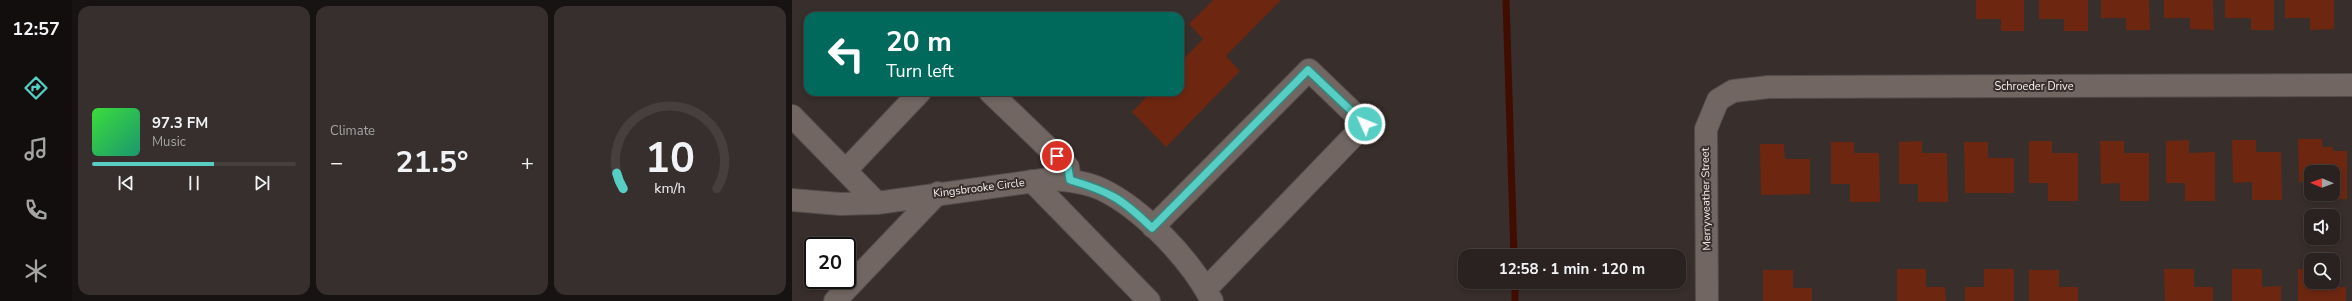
<!DOCTYPE html>
<meta charset="utf-8">
<style>
body{margin:0;font-family:"Nunito Sans",sans-serif;background:#362f2d;color:#f1f3f6;height:100vh;display:flex;flex-direction:column;font-size:15px;white-space:nowrap}
*{box-sizing:border-box;margin:0}
p{font-size:13px;color:#a5a4a5}
.icon{flex:none;width:22px;height:22px;fill:none;stroke:currentColor;stroke-width:2;stroke-linecap:round;stroke-linejoin:round}
.map{position:relative;flex:1;overflow:hidden}
.details{display:flex;flex-direction:column;gap:6px;padding:6px;background:#171312;width:720px}
.details>*{flex:none}
.banner{position:absolute;left:12px;top:12px;width:380px;height:84px;border-radius:12px;box-shadow:0 2px 6px #0003,0 0 0 1px #463f3e;background:#00695c;color:#fff;overflow:hidden}
.needle{width:26px;rotate:271deg}
.buttons{position:absolute;left:1512px;top:165px;display:grid;gap:8px}
.buttons a{display:grid;place-items:center;width:36px;height:36px;border-radius:8px;background:#2a2220;box-shadow:0 2px 6px #0003,0 0 0 1px #463f3e;font-size:20px}
.speed{position:absolute;left:12px;top:237px;display:flex;gap:8px;font-size:20px;font-weight:700;text-align:center}
.speed>*{display:grid;place-content:center;width:52px;height:52px;border-radius:50%;background:#2a2220;box-shadow:0 2px 6px #0003,0 0 0 1px #463f3e;line-height:1}
.speed .limit{border:2px solid #111;border-radius:6px;background:#fff;color:#111}
.pin{position:absolute;display:grid;place-items:center;width:34px;height:34px;color:#fff;margin:-17px;border:2px solid #fff;border-radius:50%;box-shadow:0 1px 4px #0007}
.me{position:absolute;width:44px;margin:-22px;rotate:314deg;stroke-linejoin:round;filter:drop-shadow(0 0 3px #0008)}
.turn{display:flex;align-items:center;gap:14px;height:84px;padding:0 16px;font-size:18px}
.turn .icon{width:52px;height:52px;stroke-width:2.5}
.turn b{display:block;font-size:28px;line-height:34px}
.big{font-size:30px;font-weight:700;line-height:1.1}
.details .tile{flex:1;display:flex;flex-direction:column;justify-content:center;gap:6px;min-width:0;padding:0 14px;border-radius:12px;background:#362f2d}
.details .dial{align-items:center;gap:0}
.dial svg{height:104px;overflow:visible;fill:none;stroke:#463f3e;stroke-width:7;stroke-linecap:round;text-anchor:middle}
.dial text{fill:#f1f3f6;stroke:none}
.song{display:flex;align-items:center;gap:12px}
.cover{width:48px;height:48px;border-radius:6px;background:linear-gradient(135deg,hsl(120 70% 55%),hsl(160 70% 35%))}
.played{height:4px;border-radius:2px;background:linear-gradient(90deg,#56cec4 60%,#463f3e 60%)}
.keys{display:flex;justify-content:space-around;direction:ltr}
.heat{display:flex;justify-content:space-between;align-items:center;font-size:22px;direction:ltr}
.details .tiles{flex:1;display:grid;gap:6px;grid-template-columns:repeat(3,1fr)}
.trip{position:absolute;left:666px;top:249px;width:228px;height:40px;border-radius:12px;background:#2a2220;box-shadow:0 2px 6px #0003,0 0 0 1px #463f3e;font-weight:700;line-height:40px;text-align:center}
main{display:flex;flex:1;min-height:0}
.tab-bar{display:flex;flex-direction:column;width:72px;justify-content:space-around;align-items:center;background:#110e0d;color:#a5a4a5}
.tab-bar .icon{width:28px;height:28px}
.tab-bar .on{color:#56cec4}
.tab-bar b{font-size:18px;color:#f1f3f6}
.map>svg:first-child{display:block}
</style>
<main>
<nav class="tab-bar">
<b>12:57</b>
<svg class="icon on" aria-label="directions" viewBox="0 0 24 24"><path d="M12 3l9 9-9 9-9-9zM9 14v-3h6M13 9l2 2-2 2"/></svg>
<svg class="icon" aria-label="music" viewBox="0 0 24 24"><path d="M9 18V5l10-2v13"/><circle cx="6" cy="18" r="3"/><circle cx="16" cy="16" r="3"/></svg>
<svg class="icon" aria-label="phone" viewBox="0 0 24 24"><path d="M5 4h4l2 5-3 2q2 4 5 5l2-3 5 2v4C11 20 4 13 5 4z"/></svg>
<svg class="icon" aria-label="climate" viewBox="0 0 24 24"><path d="M12 3v18M4 7l16 10M4 17L20 7"/></svg>
</nav>
<section class="details">
<div class="tiles">
<div class="tile">
<div class="song"><i class="cover"></i><div><b>97.3 FM</b><p>Music</p></div></div>
<div class="played"></div>
<div class="keys"><svg class="icon" aria-label="previous" viewBox="0 0 24 24"><path d="M18 5L8 12l10 7zM5 5v14"/></svg><svg class="icon" aria-label="pause" viewBox="0 0 24 24"><path d="M8 5v14M16 5v14"/></svg><svg class="icon" aria-label="next" viewBox="0 0 24 24"><path d="M6 5l10 7-10 7zM19 5v14"/></svg></div>
</div>
<div class="tile"><p>Climate</p>
<div class="heat"><a>−</a><b class="big">21.5°</b><a>+</a></div>
</div>
<div class="tile dial"><svg viewBox="0 0 100 80">
<path d="M14 69A42 42 0 1 1 86 69"/>
<path d="M14 69A42 42 0 0 1 9 57" stroke="#56cec4"/>
<text x="50" y="56" font-size="32" font-weight="700">10</text>
<text x="50" y="72" font-size="11">km/h</text>
</svg></div>
</div>
</section>
<div class="map">
<svg width="1560" height="301" viewBox="0 0 1560 301">
<rect width="100%" height="100%" fill="#382e2b"/>
<g fill="none" stroke-linecap="round" stroke-linejoin="round">
<path stroke="#410d00" stroke-width="7" d="M 714,0 L 722,256
M 723,282 L 723,301"/>
</g>
<path fill="#6d2711" d="M 421,0 L 489,0 L 434,56 L 448,71 L 374,147 L 340,112 L 359,92 L 388,92 L 388,63 L 411,39 L 397,24 Z
M 1184,0 L 1232,0 L 1232,31 L 1209,31 L 1209,19 L 1184,19 Z
M 1247,0 L 1296,0 L 1296,31 L 1272,31 L 1272,19 L 1247,19 Z
M 1309,0 L 1357,0 L 1358,30 L 1334,30 L 1334,18 L 1309,18 Z
M 1372,0 L 1421,0 L 1422,30 L 1398,29 L 1398,18 L 1372,18 Z
M 1433,0 L 1482,0 L 1482,30 L 1459,30 L 1459,18 L 1433,18 Z
M 1493,0 L 1542,0 L 1542,29 L 1518,30 L 1518,18 L 1493,18 Z
M 1506,139 L 1530,139 L 1530,147 L 1541,147 L 1541,151 L 1555,151 L 1555,199 L 1526,200 L 1526,194 L 1541,194 L 1541,172 L 1519,172 L 1519,182 L 1507,182 Z
M 1397,140 L 1397,153 L 1423,152 L 1423,201 L 1393,201 L 1393,183 L 1374,183 L 1374,141 Z
M 1440,140 L 1464,140 L 1464,152 L 1489,152 L 1490,200 L 1460,200 L 1460,182 L 1441,183 Z
M 1130,141 L 1130,153 L 1155,153 L 1156,202 L 1126,202 L 1126,184 L 1107,184 L 1107,142 Z
M 1237,141 L 1260,141 L 1260,153 L 1286,153 L 1286,201 L 1256,201 L 1256,183 L 1237,183 Z
M 1308,141 L 1332,141 L 1332,153 L 1357,153 L 1357,201 L 1328,201 L 1328,183 L 1309,184 Z
M 1039,142 L 1062,142 L 1062,153 L 1087,153 L 1088,202 L 1058,202 L 1058,184 L 1039,184 Z
M 1172,142 L 1196,142 L 1196,158 L 1222,158 L 1222,193 L 1173,193 Z
M 968,144 L 992,144 L 993,159 L 1018,159 L 1018,194 L 969,195 Z
M 1105,269 L 1134,269 L 1134,287 L 1153,287 L 1154,301 L 1105,301 Z
M 1192,269 L 1222,269 L 1222,301 L 1173,301 L 1173,287 L 1192,287 Z
M 1372,269 L 1402,269 L 1402,287 L 1421,287 L 1421,301 L 1373,301 Z
M 1440,269 L 1470,269 L 1470,287 L 1489,286 L 1489,301 L 1440,301 Z
M 1506,269 L 1519,269 L 1519,282 L 1535,282 L 1535,287 L 1554,287 L 1554,301 L 1506,301 Z
M 971,270 L 1001,270 L 1001,288 L 1020,288 L 1020,301 L 971,301 Z
M 1237,270 L 1267,270 L 1267,287 L 1286,287 L 1286,301 L 1237,301 Z"/>
<g fill="none" stroke-linecap="round" stroke-linejoin="round">
<defs>
<path id="minor" d="M 198,92 L 276,167 L 278,180
M 0,116 L 85,203
M 54,170 L 128,92
M 240,181 L 357,301
M 0,200 L 48,204 L 85,203 L 258,179 C 275,180 294,182 309,189 C 351,209 399,260 420,301
M 361,227 L 517,70 L 573,124 L 414,289
M 43,301 L 146,193
M 915,301 L 914,129 L 926,100 L 941,91 L 977,87 L 1560,85"/>
</defs>
<use href="#minor" stroke="#534c49" stroke-width="24"/>
<use href="#minor" stroke="#716662" stroke-width="22"/>
</g>
<g fill="none" stroke-linecap="round" stroke-linejoin="round">
<defs>
<path id="route" d="M 265,156 L 276,167 L 278,180 C 319,192 330,199 360,228 L 516,70 L 573,124"/>
</defs>
<use href="#route" stroke="#38867f" stroke-width="10"/>
<use href="#route" stroke="#56cec4" stroke-width="7"/>
</g>
<g text-anchor="middle" dominant-baseline="central" stroke-width="4" stroke-linejoin="round" paint-order="stroke">
<g font-size="11" fill="#f9f2f0" stroke="#382e2b">
<text x="1242" y="86">Schroeder Drive</text>
<text transform="translate(187 188) rotate(-7)">Kingsbrooke Circle</text>
<text transform="translate(914 199) rotate(-91)">Merryweather Street</text>
</g>
</g>
</svg>
<div class="buttons">
<a><svg class="needle" viewBox="-14 -14 28 28"><path d="M0-13l5 13h-10z" fill="#e53935"/><path d="M0 13l5-13h-10z" fill="#a5a4a5"/></svg></a>
<a><svg class="icon" aria-label="sound" viewBox="0 0 24 24"><path d="M4 9h4l5-4v14l-5-4H4zM17 9q2 3 0 6"/></svg></a>
<a><svg class="icon" aria-label="search" viewBox="0 0 24 24"><circle cx="10" cy="10" r="6"/><path d="M15 15l6 6"/></svg></a>
</div>
<div class="speed"><div class="limit">20</div></div>
<div class="pin" style="left:265px;top:156px;background:#d93025"><svg class="icon" aria-label="arrive" viewBox="0 0 24 24"><path d="M6 21V4h12l-3 4 3 4H6"/></svg></div>
<svg class="me" style="left:573px;top:124px" viewBox="-20 -20 40 40"><circle r="17" fill="#56cec4" stroke="#fff" stroke-width="3"/><path d="M0-11L8 9 0 5-8 9z" fill="#fff"/></svg>
<div class="trip">12:58 · 1 min · 120 m</div>
<div class="banner">
<div class="turn"><svg class="icon" aria-label="left" viewBox="0 0 24 24"><path d="M17 20v-9H6M10 6l-5 5 5 5"/></svg><div><b>20 m</b>Turn left</div></div>
</div>
</div>
</main>
